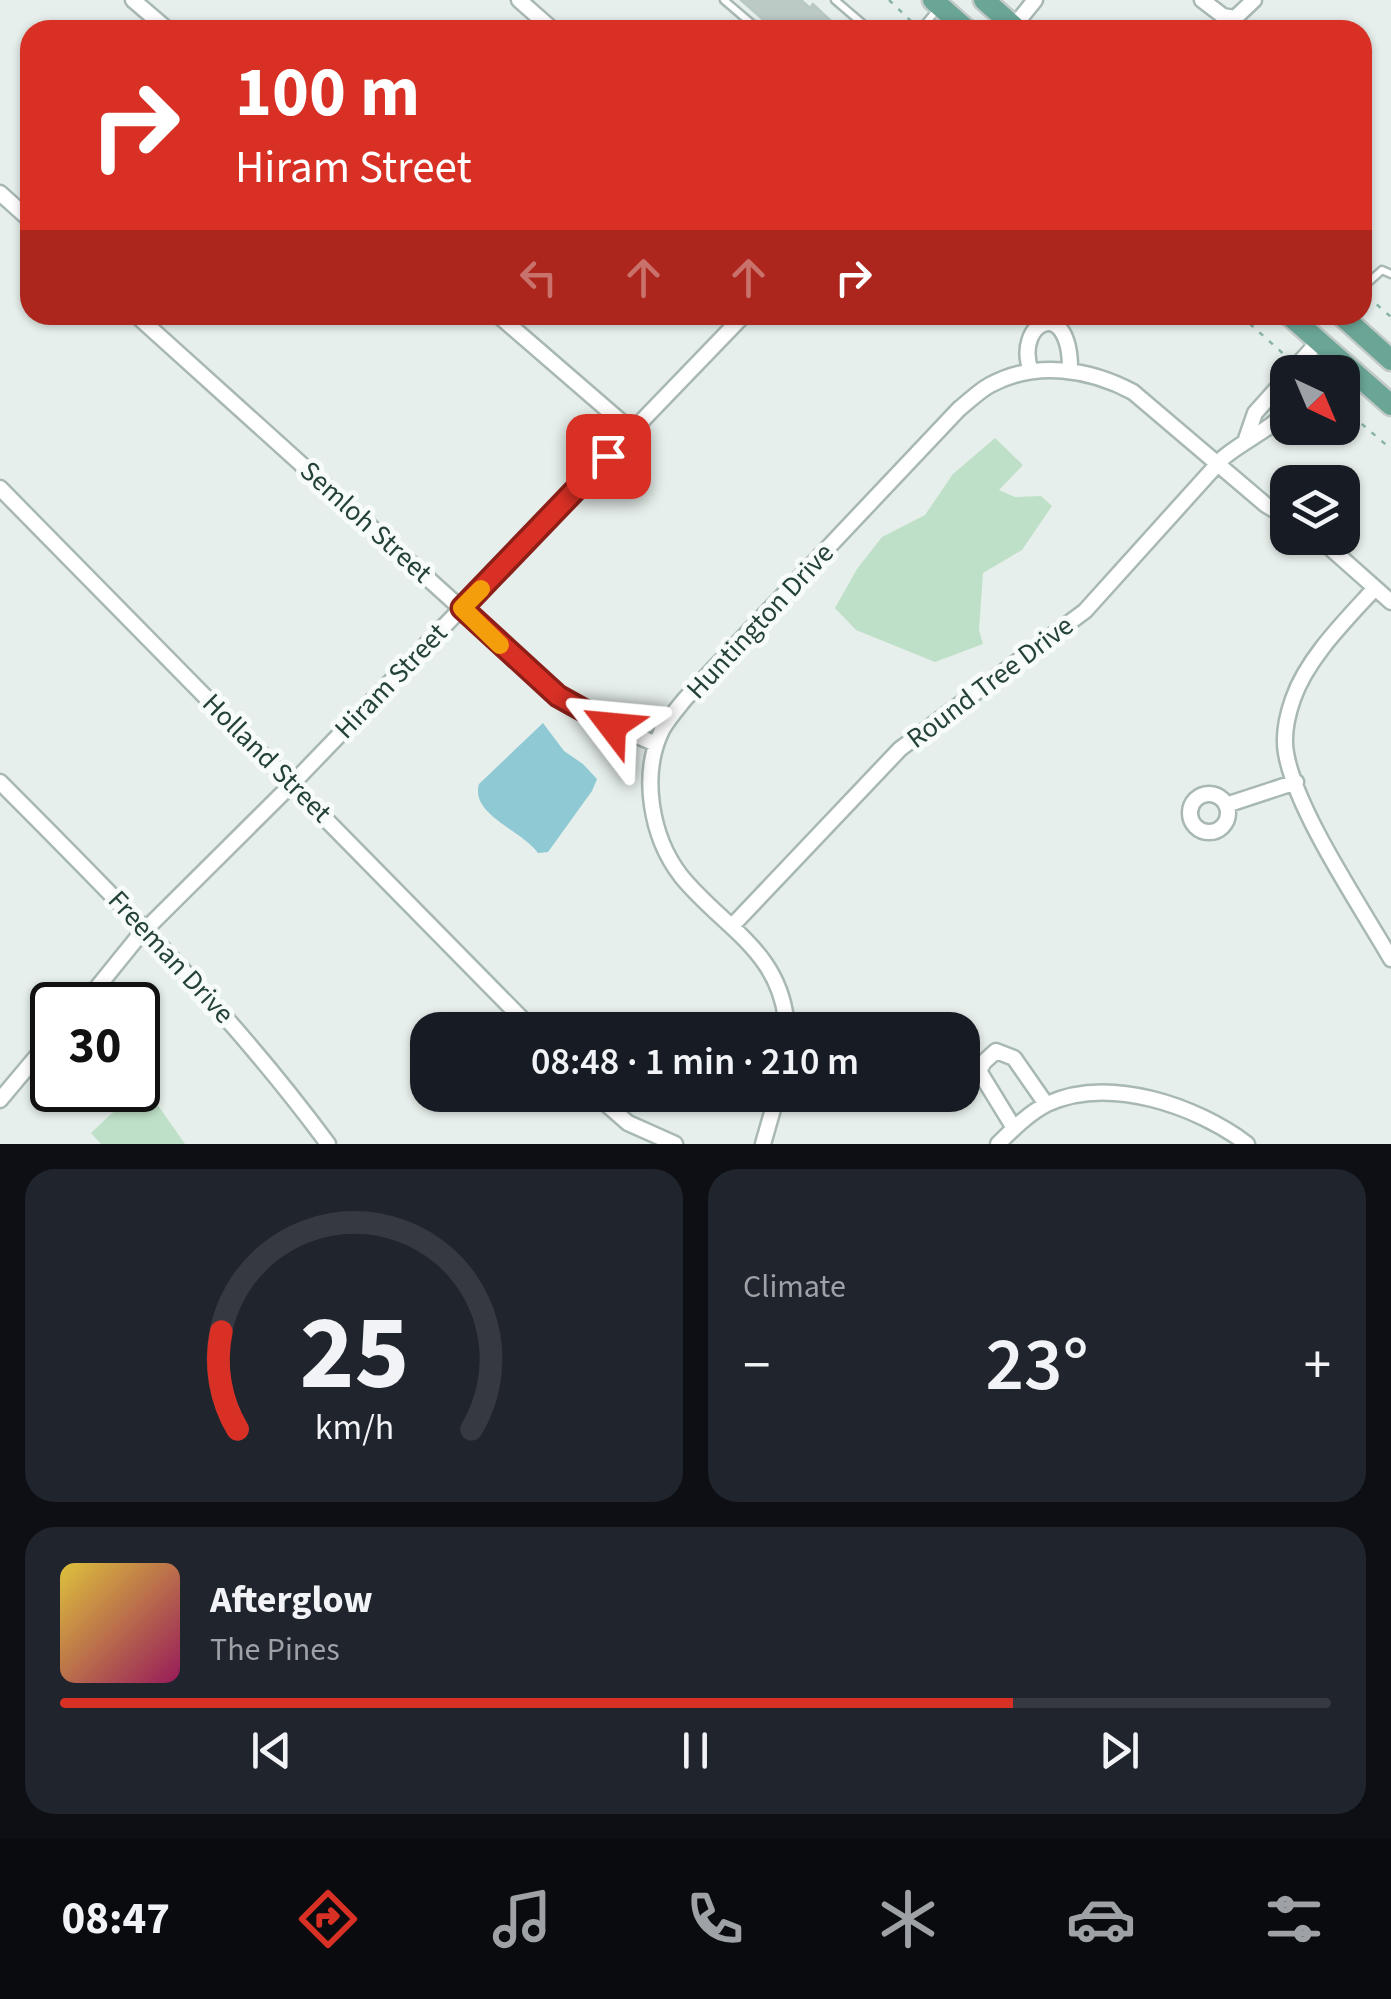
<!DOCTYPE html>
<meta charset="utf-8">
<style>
body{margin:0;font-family:"Source Sans 3",sans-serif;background:#20242c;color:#f1f3f6;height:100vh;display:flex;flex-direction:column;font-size:38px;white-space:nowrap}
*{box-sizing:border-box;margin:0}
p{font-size:32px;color:#9ea1a6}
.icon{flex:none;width:55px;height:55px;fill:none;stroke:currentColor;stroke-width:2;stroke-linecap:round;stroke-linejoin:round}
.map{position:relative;height:1144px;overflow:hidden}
.panel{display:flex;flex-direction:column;gap:25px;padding:25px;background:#0d0f14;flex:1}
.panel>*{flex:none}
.top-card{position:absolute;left:20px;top:20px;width:1352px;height:305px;border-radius:30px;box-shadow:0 2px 8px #0004;background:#d93025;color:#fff;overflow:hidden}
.needle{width:65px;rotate:136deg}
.fabs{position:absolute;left:1270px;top:355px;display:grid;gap:20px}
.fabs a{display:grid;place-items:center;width:90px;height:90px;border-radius:20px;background:#171b24;box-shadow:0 2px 8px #0004;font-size:50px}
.speed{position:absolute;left:30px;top:982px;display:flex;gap:20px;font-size:50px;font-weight:700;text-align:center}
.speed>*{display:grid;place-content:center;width:130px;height:130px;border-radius:50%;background:#171b24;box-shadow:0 2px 8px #0004;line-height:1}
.speed .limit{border:5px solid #111;border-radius:15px;background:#fff;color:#111}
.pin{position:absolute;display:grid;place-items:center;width:85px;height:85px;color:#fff;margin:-42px;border-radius:20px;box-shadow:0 5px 15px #0006}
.me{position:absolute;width:110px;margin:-55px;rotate:299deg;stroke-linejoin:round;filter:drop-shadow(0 0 8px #0008)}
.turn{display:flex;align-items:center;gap:35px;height:210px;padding:0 50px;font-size:45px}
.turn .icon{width:130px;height:130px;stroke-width:2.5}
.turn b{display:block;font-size:70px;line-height:85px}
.lanes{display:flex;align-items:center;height:95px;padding:0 50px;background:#0003;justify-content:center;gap:50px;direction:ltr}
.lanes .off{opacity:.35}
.big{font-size:75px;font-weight:600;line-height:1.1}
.panel .widget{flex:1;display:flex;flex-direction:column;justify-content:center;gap:15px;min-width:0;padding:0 35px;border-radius:30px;background:#20242c}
.panel .dial{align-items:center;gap:0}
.dial svg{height:260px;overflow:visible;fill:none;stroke:#363941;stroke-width:7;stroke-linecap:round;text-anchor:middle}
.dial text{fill:#f1f3f6;stroke:none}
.song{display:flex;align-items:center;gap:30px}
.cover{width:120px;height:120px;border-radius:15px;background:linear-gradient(135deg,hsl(50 70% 55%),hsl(330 70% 35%))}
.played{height:10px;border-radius:5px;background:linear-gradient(90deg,#d93025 75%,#363941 75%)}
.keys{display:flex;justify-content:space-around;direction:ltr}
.heat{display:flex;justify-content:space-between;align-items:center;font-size:55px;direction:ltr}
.panel .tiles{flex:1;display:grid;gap:25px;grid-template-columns:1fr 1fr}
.widget:last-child{grid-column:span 2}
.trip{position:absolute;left:410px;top:1012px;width:570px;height:100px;border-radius:30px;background:#171b24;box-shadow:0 2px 8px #0004;font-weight:600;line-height:100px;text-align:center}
.tab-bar{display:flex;height:160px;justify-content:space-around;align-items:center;background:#090b0e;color:#9ea1a6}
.tab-bar .icon{width:70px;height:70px}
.tab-bar .on{color:#d93025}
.tab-bar b{font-size:45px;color:#f1f3f6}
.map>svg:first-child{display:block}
</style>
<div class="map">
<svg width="1391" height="1144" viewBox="0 0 1391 1144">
<rect width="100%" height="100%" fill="#e6efeb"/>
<path fill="#bfe0c8" d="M 995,438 L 1023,465 L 999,490 L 1015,497 L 1041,496 L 1052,506 L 1022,550 L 983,573 L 979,630 L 983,644 L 935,662 L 856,630 L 835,608 L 857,569 L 882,537 L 925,515 L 953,474 Z
M 143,1084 L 185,1144 L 101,1144 L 91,1133 Z"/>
<path fill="#8ec9d4" d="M 543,723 L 564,751 L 583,764 L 597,779 L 592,791 L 548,852 L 538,853 C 522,830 470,815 479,784 Z"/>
<path fill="#bbcac4" stroke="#b8c9c2" stroke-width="2.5" d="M 741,0 L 801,0 L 810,8 L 813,4 L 831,21 L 828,24 L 835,30 L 775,30 Z"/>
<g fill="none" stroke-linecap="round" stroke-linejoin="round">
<defs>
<path id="lane" d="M 724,0 L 759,30
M 835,0 L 870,30
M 920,30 L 936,11
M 1362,288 L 1382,270 L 1391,274"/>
<path id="street" d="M 133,0 L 168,30
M 519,0 L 553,30
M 1202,0 L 1223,16 L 1235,18 L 1254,0
M 1014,26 L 1035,0
M 0,193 L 30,220
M 136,315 L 558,696 L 588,715 L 656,744
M 498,315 L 632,431
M 1031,371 C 1013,323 1071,293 1070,371
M 1291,372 L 1319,341
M 1321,372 L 1336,356
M 1246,439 L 1255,413 L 1288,376
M 0,488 L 533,1030
M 1319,538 L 1391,602
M 1375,588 C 1346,620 1307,658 1293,699 C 1287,716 1283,736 1286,753 C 1296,811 1360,905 1391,959
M 0,782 C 115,898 231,1012 328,1144
M1190 813a19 19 0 1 1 38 0a19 19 0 1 1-38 0Z
M 1226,805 L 1296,782
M 733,925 L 900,749 L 1085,611 L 1223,458 C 1244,440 1269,431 1288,410
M 83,1005 L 138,937 L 292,784 L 744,315
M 787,1030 C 783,951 724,929 681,876 C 651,837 640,775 662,730 C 668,719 677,709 685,699 L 959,409 C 969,401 979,391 990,385 C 1036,360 1090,369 1133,392 L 1266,505 L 1288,518
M 596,1095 L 628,1123 L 675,1144
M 0,1100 L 52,1038
M 1014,1128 L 979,1071 L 984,1062 L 996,1051 L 1014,1058 L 1046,1104
M 763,1144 L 777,1095
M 998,1144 C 1012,1130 1029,1113 1047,1104 C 1109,1075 1197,1106 1247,1144"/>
<path id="primary" d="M 933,0 L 967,30
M 984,0 L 1018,30
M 1289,315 L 1391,405
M 1341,315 L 1391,360"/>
</defs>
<use href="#lane" stroke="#a8b8b2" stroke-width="11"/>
<use href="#street" stroke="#a8b8b2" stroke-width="19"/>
<use href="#primary" stroke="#c2cac8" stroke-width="25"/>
<path stroke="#86b3a5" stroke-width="2.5" stroke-dasharray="5 8" stroke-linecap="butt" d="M 889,0 L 913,23
M 1367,296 L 1391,317
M 1240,315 L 1287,357
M 1342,407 L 1391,449"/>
<use href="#lane" stroke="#fff" stroke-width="6"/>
<use href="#street" stroke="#fff" stroke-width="14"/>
<use href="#primary" stroke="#6aa596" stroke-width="20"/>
</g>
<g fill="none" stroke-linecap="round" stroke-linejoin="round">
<defs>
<path id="route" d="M 608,456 L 462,608 L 558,696 L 612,726"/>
</defs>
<use href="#route" stroke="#8d1f18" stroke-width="25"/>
<use href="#route" stroke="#d93025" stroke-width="18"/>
<path stroke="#f59e0b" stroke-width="18" d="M 481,589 L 462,608 L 500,645"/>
</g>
<g text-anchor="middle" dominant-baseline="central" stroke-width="10" stroke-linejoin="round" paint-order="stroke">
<g font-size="28" fill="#24423a" stroke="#f7fbf9">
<text transform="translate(366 522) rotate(42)">Semloh Street</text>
<text transform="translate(760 621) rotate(-47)">Huntington Drive</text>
<text transform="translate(391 681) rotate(-46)">Hiram Street</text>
<text transform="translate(990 682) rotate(-37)">Round Tree Drive</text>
<text transform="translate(267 758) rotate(45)">Holland Street</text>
<text transform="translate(171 957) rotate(47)">Freeman Drive</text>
</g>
</g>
</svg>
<div class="fabs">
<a><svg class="needle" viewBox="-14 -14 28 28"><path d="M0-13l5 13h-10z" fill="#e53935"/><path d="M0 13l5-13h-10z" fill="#9ea1a6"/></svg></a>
<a><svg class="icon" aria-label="layers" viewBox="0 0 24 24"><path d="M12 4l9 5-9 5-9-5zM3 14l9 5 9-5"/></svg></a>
</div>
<div class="speed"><div class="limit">30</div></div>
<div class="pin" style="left:608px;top:456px;background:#d93025"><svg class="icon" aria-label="arrive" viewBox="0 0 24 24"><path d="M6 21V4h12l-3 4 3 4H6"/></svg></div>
<svg class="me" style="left:612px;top:726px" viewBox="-20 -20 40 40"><path d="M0-17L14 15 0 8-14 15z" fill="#d93025" stroke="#fff" stroke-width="4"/></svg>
<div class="trip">08:48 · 1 min · 210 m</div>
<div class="top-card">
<div class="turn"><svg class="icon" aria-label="right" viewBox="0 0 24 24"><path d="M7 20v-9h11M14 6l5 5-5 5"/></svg><div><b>100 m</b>Hiram Street</div></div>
<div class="lanes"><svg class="icon off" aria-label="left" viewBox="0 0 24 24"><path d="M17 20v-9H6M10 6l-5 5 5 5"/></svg><svg class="icon off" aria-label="ahead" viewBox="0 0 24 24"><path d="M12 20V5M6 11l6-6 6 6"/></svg><svg class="icon off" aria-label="ahead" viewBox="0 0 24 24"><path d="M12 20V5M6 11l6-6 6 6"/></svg><svg class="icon" aria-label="right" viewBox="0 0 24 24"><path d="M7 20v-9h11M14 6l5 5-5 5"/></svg></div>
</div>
</div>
<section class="panel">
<div class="tiles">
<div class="widget dial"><svg viewBox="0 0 100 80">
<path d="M14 69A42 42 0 1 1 86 69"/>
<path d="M14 69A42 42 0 0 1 9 39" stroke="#d93025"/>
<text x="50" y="56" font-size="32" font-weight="700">25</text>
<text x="50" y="72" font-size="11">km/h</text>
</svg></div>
<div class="widget"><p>Climate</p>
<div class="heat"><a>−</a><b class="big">23°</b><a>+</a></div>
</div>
<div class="widget">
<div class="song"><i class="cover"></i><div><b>Afterglow</b><p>The Pines</p></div></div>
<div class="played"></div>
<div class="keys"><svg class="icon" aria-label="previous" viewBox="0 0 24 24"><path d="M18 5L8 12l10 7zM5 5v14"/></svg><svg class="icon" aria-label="pause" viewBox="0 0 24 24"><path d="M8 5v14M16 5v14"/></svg><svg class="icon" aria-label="next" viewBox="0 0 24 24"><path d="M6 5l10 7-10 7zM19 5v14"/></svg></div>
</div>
</div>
</section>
<nav class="tab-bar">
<b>08:47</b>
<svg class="icon on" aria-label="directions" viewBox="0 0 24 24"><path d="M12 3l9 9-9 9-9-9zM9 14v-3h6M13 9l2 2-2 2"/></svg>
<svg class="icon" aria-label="music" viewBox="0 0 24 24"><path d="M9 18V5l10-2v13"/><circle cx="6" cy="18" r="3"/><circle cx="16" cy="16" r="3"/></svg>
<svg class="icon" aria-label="phone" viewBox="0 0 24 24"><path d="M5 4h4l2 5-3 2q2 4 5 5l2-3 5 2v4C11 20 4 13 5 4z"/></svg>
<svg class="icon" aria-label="climate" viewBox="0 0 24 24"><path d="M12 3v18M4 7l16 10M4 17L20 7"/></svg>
<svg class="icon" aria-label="car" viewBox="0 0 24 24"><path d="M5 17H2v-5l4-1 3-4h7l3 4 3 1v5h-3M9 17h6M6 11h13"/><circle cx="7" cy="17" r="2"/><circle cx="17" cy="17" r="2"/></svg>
<svg class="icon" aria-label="filters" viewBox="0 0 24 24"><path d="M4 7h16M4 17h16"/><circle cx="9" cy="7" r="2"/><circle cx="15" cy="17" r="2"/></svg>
</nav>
